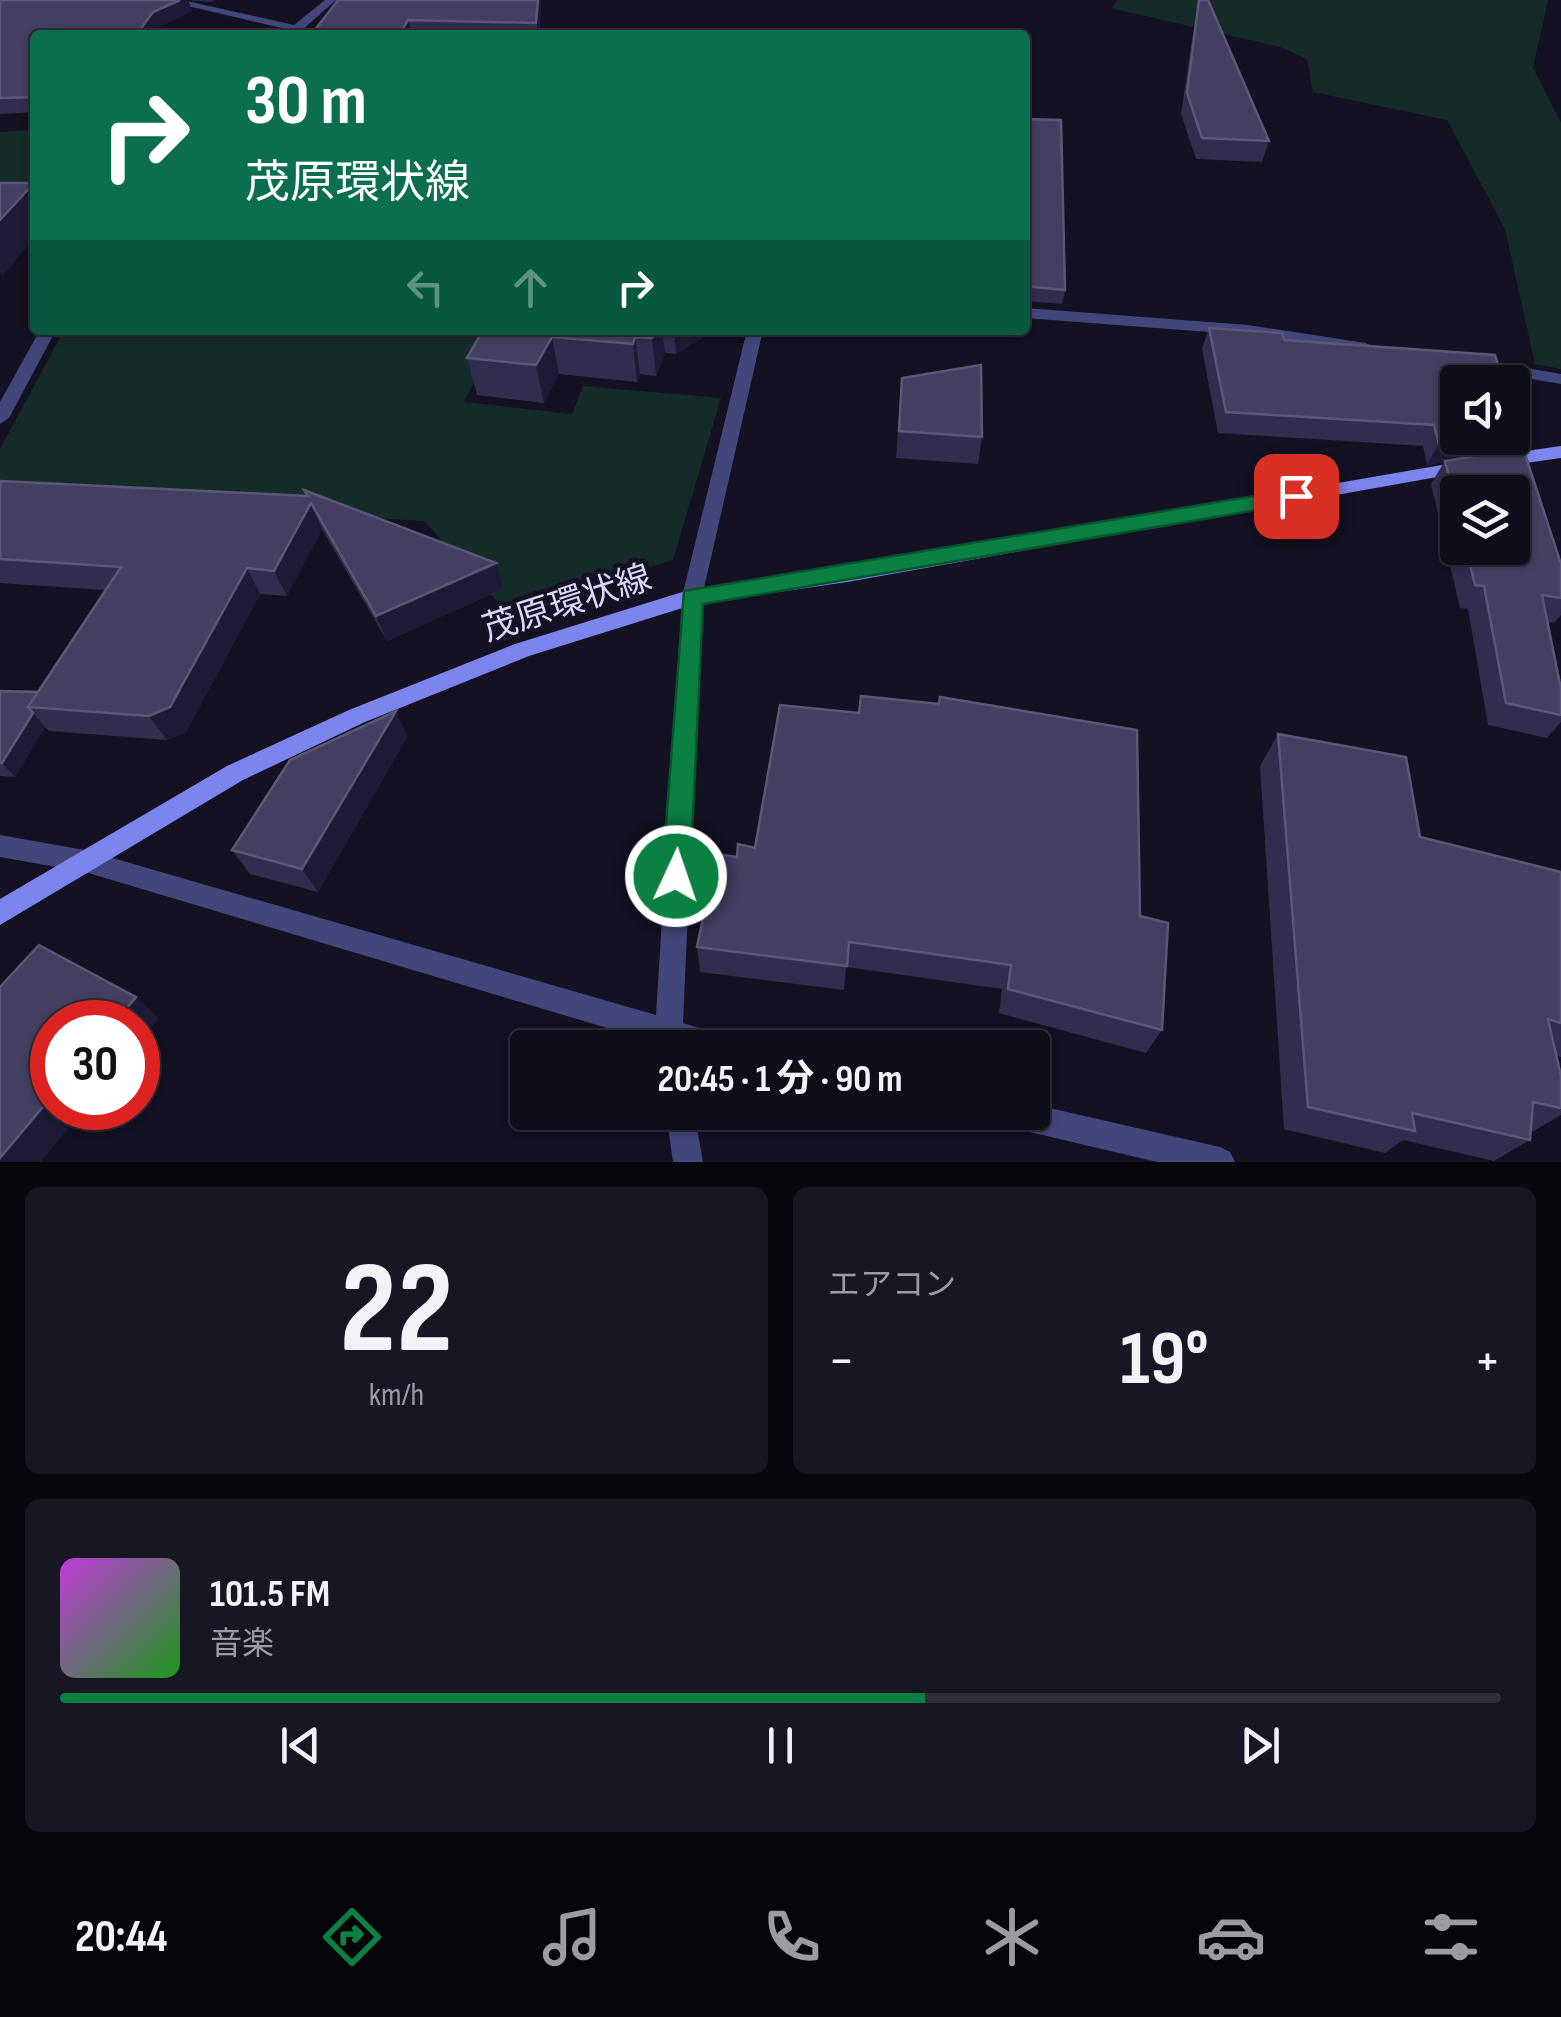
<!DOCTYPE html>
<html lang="ja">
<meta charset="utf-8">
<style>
body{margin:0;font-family:"Sofia Sans Condensed","Noto Sans JP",sans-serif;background:#171623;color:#f1f3f6;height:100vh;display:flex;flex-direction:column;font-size:38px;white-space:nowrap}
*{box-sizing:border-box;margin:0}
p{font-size:32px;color:#9b9ca2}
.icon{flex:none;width:55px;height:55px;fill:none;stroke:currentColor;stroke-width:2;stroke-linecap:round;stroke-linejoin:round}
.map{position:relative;height:1162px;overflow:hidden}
.drawer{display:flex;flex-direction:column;gap:25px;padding:25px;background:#08070e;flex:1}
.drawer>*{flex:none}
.banner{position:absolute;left:30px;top:30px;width:1000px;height:305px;border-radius:10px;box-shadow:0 2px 8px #0004,0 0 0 2px #2e2d39;background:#0b6e4f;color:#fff;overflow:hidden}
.buttons{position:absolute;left:1440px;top:365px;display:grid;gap:20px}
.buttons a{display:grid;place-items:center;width:90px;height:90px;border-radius:10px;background:#0e0d1a;box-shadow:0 2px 8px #0004,0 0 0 2px #2e2d39;font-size:50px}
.speed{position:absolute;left:30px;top:1000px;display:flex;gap:20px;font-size:50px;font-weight:700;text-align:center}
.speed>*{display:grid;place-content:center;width:130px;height:130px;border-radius:50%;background:#0e0d1a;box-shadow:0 2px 8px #0004,0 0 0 2px #2e2d39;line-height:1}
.speed .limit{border:15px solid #d22;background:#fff;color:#111}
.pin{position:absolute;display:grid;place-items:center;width:85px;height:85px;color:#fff;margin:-42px;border-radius:20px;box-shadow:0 5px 15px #0006}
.me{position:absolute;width:110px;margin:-55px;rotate:3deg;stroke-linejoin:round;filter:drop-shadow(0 0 8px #0008)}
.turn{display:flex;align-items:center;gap:35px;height:210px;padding:0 50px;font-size:45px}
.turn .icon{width:130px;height:130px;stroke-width:2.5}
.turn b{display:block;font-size:70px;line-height:85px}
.lanes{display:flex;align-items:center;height:95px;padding:0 50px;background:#0003;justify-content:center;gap:50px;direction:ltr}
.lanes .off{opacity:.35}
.big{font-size:75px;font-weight:700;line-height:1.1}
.drawer .card{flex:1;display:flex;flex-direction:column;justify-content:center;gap:15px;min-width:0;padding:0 35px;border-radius:15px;background:#171623}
.drawer .dial{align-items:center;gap:0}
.dial b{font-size:130px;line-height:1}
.song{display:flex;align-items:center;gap:30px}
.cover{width:120px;height:120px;border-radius:15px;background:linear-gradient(135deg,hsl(290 70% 55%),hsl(120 70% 35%))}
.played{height:10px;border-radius:5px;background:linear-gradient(90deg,#0b8043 60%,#2e2d39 60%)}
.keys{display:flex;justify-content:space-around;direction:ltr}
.heat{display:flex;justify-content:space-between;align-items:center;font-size:55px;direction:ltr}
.drawer .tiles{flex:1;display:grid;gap:25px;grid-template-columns:1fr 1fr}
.card:last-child{grid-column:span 2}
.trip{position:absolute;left:510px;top:1030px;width:540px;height:100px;border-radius:10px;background:#0e0d1a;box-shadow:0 2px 8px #0004,0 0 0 2px #2e2d39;font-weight:700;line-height:100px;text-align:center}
.menu{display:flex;height:160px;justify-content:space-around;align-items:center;background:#06050a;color:#9b9ca2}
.menu .icon{width:70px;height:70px}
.menu .selected{color:#0b8043}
.menu b{font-size:45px;color:#f1f3f6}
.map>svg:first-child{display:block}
</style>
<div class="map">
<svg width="1561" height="1162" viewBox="0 0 1561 1162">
<rect width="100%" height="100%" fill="#131122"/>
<path fill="#152b28" d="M 1117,0 L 1548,0 L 1533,68 L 1561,123 L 1561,369 L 1535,364 L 1505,229 L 1447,120 L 1313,92 L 1307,59 L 1280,47 L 1111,8 Z
M 35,130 L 35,198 L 0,196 L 0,132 Z
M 64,330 L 580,330 L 491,350 L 464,402 L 572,414 L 583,386 L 721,398 L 673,560 L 504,609 L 424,521 L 0,498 L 0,449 Z"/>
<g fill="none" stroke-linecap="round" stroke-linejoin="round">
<path fill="#43467b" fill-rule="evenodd" d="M 162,0 L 182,0 L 294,25 L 325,0 L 336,0 L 302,30 L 309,35 L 295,35 L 282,28 Z
M 1025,308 L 1248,325 L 1366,343 L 1374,348 L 1366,353 L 1248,335 L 1025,318 Z
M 40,330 L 56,330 L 9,418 L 0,424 L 0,402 Z
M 747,330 L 763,330 L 702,597 L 683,1023 L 731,1038 L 735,1048 L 655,1048 L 654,1042 L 85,872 L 0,857 L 0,835 L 85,850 L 656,1015 L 682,597 Z
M 1474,359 L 1561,374 L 1561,384 L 1468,368 L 1466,364 Z
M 1032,1104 L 1220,1147 L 1230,1152 L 1235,1162 L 1157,1162 L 1004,1126 L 994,1122 L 990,1112 L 1032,1112 Z
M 666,1112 L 694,1112 L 703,1162 L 673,1162 Z"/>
<path fill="#7c85ed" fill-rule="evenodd" d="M 1561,446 L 1561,458 L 1499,467 L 1490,461 L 1499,455 Z
M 1465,461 L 1471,463 L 1474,467 L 1471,471 L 847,582 L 692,605 L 529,656 L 365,722 L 243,780 L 0,925 L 0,899 L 227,766 L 349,710 L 515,644 L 692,589 L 847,568 Z"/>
</g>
<path fill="#302d4e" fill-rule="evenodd" d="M 0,0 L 215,0 L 210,2 L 188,0 L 192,11 L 159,27 L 35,35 L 35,112 L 0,114 Z
M 338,0 L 541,0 L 539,35 L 311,35 Z
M 1198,0 L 1208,0 L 1269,141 L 1262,162 L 1196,159 L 1181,114 Z
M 1025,119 L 1065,290 L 1062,304 L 1025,301 Z
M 1209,328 L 1284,340 L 1503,451 L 1561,564 L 1561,615 L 1554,623 L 1548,622 L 1561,689 L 1561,722 L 1547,738 L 1488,725 L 1468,609 L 1460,608 L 1431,484 L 1444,462 L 1427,465 L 1423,446 L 1218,433 L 1202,349 ZM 1458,492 L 1512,548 L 1458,548 Z
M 483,330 L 715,330 L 676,354 L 665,353 L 656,376 L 640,374 L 637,382 L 559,374 L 544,403 L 477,395 L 467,358 Z
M 902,378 L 982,437 L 978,464 L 896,458 Z
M 0,481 L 307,496 L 503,589 L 387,641 L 322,529 L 287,596 L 260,594 L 186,732 L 167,740 L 49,731 L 45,727 L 15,777 L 0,776 L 0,691 L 38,692 L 105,590 L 0,583 Z
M 396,711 L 407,737 L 318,892 L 250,874 L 232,850 Z
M 1278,734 L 1420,837 L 1561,872 L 1561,1057 L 1556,1056 L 1561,1076 L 1561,1115 L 1532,1132 L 1530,1132 L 1530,1140 L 1494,1161 L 1403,1140 L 1385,1153 L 1284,1129 L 1260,766 Z
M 737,857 L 1140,916 L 1162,1030 L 1146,1053 L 999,1013 L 1002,989 L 846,967 L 844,990 L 700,972 L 697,947 Z"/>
<path fill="#1d1a35" d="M 180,0 L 188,0 L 192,11 L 159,27 L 153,35 L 136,35 L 153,12 Z
M 538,0 L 541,0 L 539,35 L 536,23 Z
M 408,20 L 412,35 L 399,35 Z
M 34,183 L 35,185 L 35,237 L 2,277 L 0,273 L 0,220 Z
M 656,330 L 662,330 L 665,353 L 656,376 L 652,338 Z
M 674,330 L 715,330 L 676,354 Z
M 552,337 L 559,374 L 544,403 L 536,365 Z
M 635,337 L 640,374 L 637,382 L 633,344 Z
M 1477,438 L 1512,438 L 1503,452 L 1427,465 L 1439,444 Z
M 311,503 L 322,529 L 287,596 L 274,571 Z
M 496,563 L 503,589 L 387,641 L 376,616 Z
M 247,568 L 260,594 L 186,732 L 167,740 L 149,716 Z
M 396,711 L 407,737 L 318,892 L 302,869 Z
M 33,713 L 45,727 L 15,777 L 2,763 Z
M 136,997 L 159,1018 L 138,1044 L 138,1022 L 115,1022 Z
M 52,1096 L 52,1108 L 85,1108 L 41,1162 L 0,1162 L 0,1158 Z"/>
<path fill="#423f60" stroke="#5a5778" stroke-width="2.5" d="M 0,0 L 180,0 L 153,12 L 136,35 L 35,35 L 35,97 L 0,98 Z
M 338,0 L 538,0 L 536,23 L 408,20 L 399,35 L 311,35 Z
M 1199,0 L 1208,0 L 1269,141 L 1202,138 L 1187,93 Z
M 1025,119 L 1061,120 L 1065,290 L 1025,286 Z
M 0,183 L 34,183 L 0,220 Z
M 1209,328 L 1282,333 L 1284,340 L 1495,355 L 1503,382 L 1458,382 L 1458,438 L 1477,438 L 1439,444 L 1434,425 L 1226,412 Z
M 483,330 L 656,330 L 652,338 L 635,337 L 633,344 L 552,337 L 536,365 L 467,358 Z
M 981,365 L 982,437 L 899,431 L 902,378 Z
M 1523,448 L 1561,564 L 1561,598 L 1542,595 L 1561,689 L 1561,715 L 1506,703 L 1484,586 L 1475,585 L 1466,548 L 1512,548 L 1512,492 L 1458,492 L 1458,513 L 1445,461 Z
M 0,481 L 308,496 L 304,490 L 496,563 L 376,616 L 311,503 L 274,571 L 247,568 L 170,707 L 149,716 L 28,707 L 121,567 L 0,559 Z
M 0,691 L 38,692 L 28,707 L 33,713 L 2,763 L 0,763 Z
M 861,696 L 939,704 L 940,697 L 1137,730 L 1140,916 L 1168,923 L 1162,1030 L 1008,989 L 1011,965 L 849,942 L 847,966 L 697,947 L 716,854 L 737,857 L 738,844 L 755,848 L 780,705 L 859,713 Z
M 396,711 L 302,869 L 232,850 L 290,760 Z
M 1278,734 L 1406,757 L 1420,837 L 1561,872 L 1561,1023 L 1548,1019 L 1561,1076 L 1561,1108 L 1533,1102 L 1530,1140 L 1412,1113 L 1415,1131 L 1308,1107 Z
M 39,945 L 136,997 L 115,1022 L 52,1022 L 52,1096 L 0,1158 L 0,987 Z"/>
<path fill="#0b8043" stroke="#07532c" stroke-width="2.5" d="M 1296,489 L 1307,496 L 1304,502 L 703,604 L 690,876 L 686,885 L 676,889 L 666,885 L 662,876 L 684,591 Z"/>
<g text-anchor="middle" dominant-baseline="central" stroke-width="10" stroke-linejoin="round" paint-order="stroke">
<g font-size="35" fill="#d9d8fa" stroke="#131122">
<text transform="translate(567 604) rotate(-18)">茂原環状線</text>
</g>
</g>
</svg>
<div class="buttons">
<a><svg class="icon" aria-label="sound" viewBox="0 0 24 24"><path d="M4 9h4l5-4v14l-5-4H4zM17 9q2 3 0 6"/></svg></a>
<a><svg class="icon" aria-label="layers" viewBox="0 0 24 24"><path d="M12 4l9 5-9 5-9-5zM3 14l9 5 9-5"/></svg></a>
</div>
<div class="speed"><div class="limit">30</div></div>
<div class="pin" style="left:1296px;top:496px;background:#d93025"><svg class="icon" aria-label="arrive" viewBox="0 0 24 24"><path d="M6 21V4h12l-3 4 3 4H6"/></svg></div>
<svg class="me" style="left:676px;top:876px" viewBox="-20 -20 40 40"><circle r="17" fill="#0b8043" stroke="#fff" stroke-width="3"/><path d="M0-11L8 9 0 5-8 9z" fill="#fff"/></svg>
<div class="trip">20:45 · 1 分 · 90 m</div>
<div class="banner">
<div class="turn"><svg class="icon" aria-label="right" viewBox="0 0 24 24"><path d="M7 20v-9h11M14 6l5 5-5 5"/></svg><div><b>30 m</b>茂原環状線</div></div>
<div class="lanes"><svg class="icon off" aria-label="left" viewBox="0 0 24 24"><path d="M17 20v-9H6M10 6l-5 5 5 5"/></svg><svg class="icon off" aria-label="ahead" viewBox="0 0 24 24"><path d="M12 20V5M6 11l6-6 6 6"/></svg><svg class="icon" aria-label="right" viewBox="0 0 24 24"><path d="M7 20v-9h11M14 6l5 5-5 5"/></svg></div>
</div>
</div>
<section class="drawer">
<div class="tiles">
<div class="card dial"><b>22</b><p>km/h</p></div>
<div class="card"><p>エアコン</p>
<div class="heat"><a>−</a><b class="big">19°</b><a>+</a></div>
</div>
<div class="card">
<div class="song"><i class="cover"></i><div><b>101.5 FM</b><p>音楽</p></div></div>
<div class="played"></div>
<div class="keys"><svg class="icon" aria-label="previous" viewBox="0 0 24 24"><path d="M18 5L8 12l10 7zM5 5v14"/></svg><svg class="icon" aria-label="pause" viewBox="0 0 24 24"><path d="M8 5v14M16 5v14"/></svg><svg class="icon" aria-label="next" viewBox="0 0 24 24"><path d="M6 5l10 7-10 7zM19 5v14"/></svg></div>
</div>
</div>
</section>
<nav class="menu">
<b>20:44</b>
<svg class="icon selected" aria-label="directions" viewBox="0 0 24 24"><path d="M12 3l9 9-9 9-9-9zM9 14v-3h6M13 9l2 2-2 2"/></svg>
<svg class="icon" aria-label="music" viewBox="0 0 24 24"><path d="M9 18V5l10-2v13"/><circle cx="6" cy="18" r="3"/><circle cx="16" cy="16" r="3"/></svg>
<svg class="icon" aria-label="phone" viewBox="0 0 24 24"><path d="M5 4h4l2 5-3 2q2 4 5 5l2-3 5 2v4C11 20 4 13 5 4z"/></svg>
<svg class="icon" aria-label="climate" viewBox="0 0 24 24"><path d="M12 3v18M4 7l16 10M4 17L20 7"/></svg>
<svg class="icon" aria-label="car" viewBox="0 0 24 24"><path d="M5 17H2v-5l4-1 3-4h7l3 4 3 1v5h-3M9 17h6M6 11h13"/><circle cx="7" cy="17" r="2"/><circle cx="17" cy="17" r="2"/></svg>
<svg class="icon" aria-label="filters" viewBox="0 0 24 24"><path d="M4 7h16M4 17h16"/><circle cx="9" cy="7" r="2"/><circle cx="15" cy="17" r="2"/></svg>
</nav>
